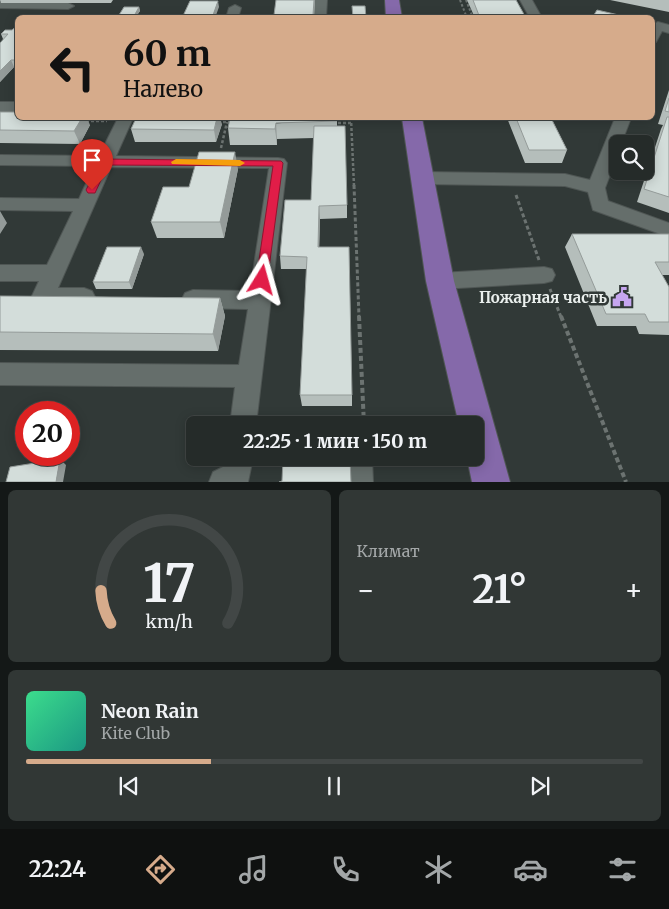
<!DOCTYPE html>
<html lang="ru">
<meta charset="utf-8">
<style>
body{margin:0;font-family:Merriweather,serif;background:#313735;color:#f1f3f6;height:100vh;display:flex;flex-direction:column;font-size:19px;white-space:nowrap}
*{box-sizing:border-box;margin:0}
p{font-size:16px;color:#a3a7a8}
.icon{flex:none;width:28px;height:28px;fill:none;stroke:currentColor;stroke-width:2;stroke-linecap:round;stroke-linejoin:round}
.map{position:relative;height:482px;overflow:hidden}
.drawer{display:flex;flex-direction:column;gap:8px;padding:8px;background:#141817;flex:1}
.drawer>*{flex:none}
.banner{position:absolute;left:15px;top:15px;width:640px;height:105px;border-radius:8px;box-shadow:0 2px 12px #0003,0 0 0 1px #424746;background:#d6ab8b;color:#111;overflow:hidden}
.tools{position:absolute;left:609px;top:135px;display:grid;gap:10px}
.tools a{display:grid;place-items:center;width:45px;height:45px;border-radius:8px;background:#252b29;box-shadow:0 2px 12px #0003,0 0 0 1px #424746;font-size:25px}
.speed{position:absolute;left:15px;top:401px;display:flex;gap:10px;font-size:25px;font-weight:700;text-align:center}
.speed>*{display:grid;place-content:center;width:65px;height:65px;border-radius:50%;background:#252b29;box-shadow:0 2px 12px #0003,0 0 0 1px #424746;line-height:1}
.speed .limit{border:8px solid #d22;background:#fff;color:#111}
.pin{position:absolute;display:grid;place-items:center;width:42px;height:42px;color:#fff;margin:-51px -21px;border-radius:50% 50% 50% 0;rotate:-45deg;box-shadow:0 0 5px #0007}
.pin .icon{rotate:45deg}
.me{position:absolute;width:55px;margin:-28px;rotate:8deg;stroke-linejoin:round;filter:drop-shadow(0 0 4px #0008)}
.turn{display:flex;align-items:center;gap:18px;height:105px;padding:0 25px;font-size:22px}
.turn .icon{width:65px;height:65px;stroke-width:2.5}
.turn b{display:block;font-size:35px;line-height:42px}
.big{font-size:38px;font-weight:700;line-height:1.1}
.drawer .card{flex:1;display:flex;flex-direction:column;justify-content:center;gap:8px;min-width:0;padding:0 18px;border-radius:8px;background:#313735}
.drawer .dial{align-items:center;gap:0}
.dial svg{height:130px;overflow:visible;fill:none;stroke:#424746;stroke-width:7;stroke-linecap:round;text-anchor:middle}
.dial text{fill:#f1f3f6;stroke:none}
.song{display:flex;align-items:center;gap:15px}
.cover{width:60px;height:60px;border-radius:8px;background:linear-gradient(135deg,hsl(150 70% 55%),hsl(170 70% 35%))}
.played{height:5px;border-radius:2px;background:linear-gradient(90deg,#d6ab8b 30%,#424746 30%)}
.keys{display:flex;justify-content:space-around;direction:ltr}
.heat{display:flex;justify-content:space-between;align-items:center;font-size:28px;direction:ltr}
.drawer .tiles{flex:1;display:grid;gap:8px;grid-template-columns:1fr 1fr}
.card:last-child{grid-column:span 2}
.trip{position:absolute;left:186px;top:416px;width:298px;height:50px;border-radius:8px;background:#252b29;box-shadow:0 2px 12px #0003,0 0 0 1px #424746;font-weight:700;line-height:50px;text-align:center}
.tabs{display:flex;height:80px;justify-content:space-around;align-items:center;background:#0f1110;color:#a3a7a8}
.tabs .icon{width:35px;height:35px}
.tabs .selected{color:#d6ab8b}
.tabs b{font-size:22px;color:#f1f3f6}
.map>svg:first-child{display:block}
</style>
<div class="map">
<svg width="669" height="482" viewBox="0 0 669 482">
<rect width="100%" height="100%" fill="#313937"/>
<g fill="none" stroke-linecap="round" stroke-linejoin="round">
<defs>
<path id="minor" d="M 315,0 L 327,0 L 326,18 L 314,18 Z
M 520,0 L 532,0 L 542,18 L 530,18 Z
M 0,2 L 68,3 L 74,6 L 68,9 L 0,8 Z
M 235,5 L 241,8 L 238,18 L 226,18 L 229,8 Z
M 658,22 L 669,25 L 669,33 L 662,31 L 656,42 L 652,43 L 652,25 Z
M 0,102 L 18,102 L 18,112 L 0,112 Z
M 118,118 L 133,118 L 116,156 L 278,158 L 284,159 L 287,163 L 256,425 L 230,425 L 235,387 L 0,385 L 0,363 L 239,365 L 248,309 L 193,308 L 185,305 L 182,299 L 185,293 L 193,290 L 250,291 L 269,168 L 111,167 L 58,288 L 84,288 L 92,291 L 95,297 L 92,303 C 76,308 51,307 35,302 L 32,296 L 39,281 L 0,281 L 0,265 L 47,265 L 73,211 L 0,210 L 0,198 L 79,199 L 94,166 L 0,165 L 0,155 L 99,156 Z
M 615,118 L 631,118 L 621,144 L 618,144 L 618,154 L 605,188 L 608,201 L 669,223 L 669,237 L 593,210 L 588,192 L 565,186 L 423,184 L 417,182 L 414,178 L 417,174 L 423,172 L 565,174 L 590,180 Z
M 544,267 L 552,269 L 555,275 L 552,281 L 544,283 L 440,289 L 432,287 L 429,281 L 432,275 L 440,273 Z
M 225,458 L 253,458 L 248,482 L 209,482 L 213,472 L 223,467 Z
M 344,458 L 372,458 L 373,482 L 345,482 Z"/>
<path id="major" d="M 385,0 L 399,0 L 402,18 L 386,18 Z
M 402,118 L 422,118 L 454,281 L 510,482 L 472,482 L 467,458 L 475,458 L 475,425 L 459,425 L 426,281 Z"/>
</defs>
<use href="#minor" stroke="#4f5654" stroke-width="2"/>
<use href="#major" stroke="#4f5654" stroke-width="2"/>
<path stroke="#6c7371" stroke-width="2" stroke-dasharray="2.5 2" stroke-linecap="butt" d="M 460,0 L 467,18
M 466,0 L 473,18"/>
<path stroke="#6c7371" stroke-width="2.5" stroke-dasharray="3 2" stroke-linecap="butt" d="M 351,118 L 354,186
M 86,121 L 107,121
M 218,122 L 232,122
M 333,123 L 351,123
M 221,148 L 227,122"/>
<path stroke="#6c7371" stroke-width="3" stroke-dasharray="4 2.5" stroke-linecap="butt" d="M 354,185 L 359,317
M 516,195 L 539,260
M 550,289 L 561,317"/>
<path stroke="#6c7371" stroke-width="4" stroke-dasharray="5 3" stroke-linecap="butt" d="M 359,316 L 364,425
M 561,316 L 626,482"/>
<use href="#minor" fill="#656e6b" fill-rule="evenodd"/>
<use href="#major" fill="#8569aa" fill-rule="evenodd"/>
</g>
<path fill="#b5bebb" d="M 0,0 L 113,0 L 111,3 L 1,3 Z
M 315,0 L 314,18 L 274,18 L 274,15 Z
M 467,0 L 516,0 L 526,18 L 475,18 Z
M 610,0 L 669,0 L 669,12 Z
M 139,7 L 140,11 L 135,18 L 119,18 L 119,15 Z
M 18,25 L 18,67 L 14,67 L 0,82 L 3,39 L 1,34 L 12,30 Z
M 669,90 L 669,213 L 637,202 L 661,129 L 663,125 L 658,124 Z
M 0,112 L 90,125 L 80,144 L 0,143 Z
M 337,118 L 337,126 L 347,205 L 347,218 L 320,219 L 319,247 L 352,395 L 352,406 L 302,406 L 300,395 L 307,269 L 281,269 L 280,256 L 311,200 L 314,138 L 277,139 L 277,145 L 230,145 L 228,128 Z
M 507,118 L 551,118 L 567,150 L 562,163 L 525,163 Z
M 222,124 L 216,142 L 135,142 L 131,129 Z
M 238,169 L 224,238 L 157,238 L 151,222 L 189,187 Z
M 572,234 L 669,234 L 669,275 L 662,275 L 669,287 L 669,335 L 639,334 L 636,326 L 597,326 L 565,247 Z
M 144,254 L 132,289 L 96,289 L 93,282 Z
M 0,296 L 220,298 L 225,316 L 218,351 L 0,350 Z"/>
<path fill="#949b99" d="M 314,0 L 315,0 L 314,18 L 313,18 Z
M 218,1 L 219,7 L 215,18 L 212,18 Z
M 139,7 L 140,11 L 135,18 L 134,18 L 134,16 Z
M 11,60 L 14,67 L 0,82 L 0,71 Z
M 82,118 L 87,118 L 90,125 L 80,144 L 74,131 Z
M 217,118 L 220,118 L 222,124 L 216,142 L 214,130 Z
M 276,123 L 277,139 L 277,145 L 275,129 Z
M 235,152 L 238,169 L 224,238 L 220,222 Z
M 319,206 L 320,219 L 319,260 L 318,247 Z
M 0,211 L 7,223 L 0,234 Z
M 141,247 L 144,254 L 132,289 L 129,282 Z
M 220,298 L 225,316 L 218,351 L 213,334 Z
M 60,459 L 66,465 L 63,482 L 56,482 Z"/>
<path fill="#d3ddda" stroke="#949b99" d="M 276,0 L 314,0 L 313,15 L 274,15 Z
M 473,0 L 516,0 L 526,18 L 480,18 Z
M 190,1 L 218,1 L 212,18 L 182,18 Z
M 352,6 L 365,6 L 366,18 L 353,18 Z
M 124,7 L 139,7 L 134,16 L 119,15 Z
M 597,10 L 632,18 L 592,18 Z
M 27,16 L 50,16 L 49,18 L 25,18 Z
M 18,25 L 18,52 L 15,54 L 18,54 L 18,60 L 11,60 L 0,71 L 0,43 L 8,34 L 1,34 L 5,30 L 12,30 Z
M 669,98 L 669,112 L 665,111 Z
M 0,112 L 18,112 L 18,118 L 82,118 L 74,131 L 0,130 Z
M 667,117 L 669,117 L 669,197 L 644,189 Z
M 136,118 L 217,118 L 214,130 L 131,129 Z
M 230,118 L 337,118 L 337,121 L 276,123 L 275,129 L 228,128 Z
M 516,118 L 551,118 L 567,150 L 529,150 Z
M 314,126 L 345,126 L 347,205 L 319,206 L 318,247 L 349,247 L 352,395 L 300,395 L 307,257 L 280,256 L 285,200 L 311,200 Z
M 199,152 L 235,152 L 220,222 L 151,222 L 163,187 L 189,187 Z
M 572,234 L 669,234 L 669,262 L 655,262 L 669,287 L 669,322 L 649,322 L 645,314 L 606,314 Z
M 107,247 L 141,247 L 129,282 L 93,282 Z
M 0,296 L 220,298 L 213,334 L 0,332 Z
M 283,458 L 350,458 L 351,482 L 279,482 L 282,481 Z
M 60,459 L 56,482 L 6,482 L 10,467 Z"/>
<path fill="#e11d48" stroke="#92132f" d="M 102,159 L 281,161 L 283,163 L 267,283 L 258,283 L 256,280 L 273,166 L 108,165 L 95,193 L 88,193 L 86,190 Z"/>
<path fill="#f59e0b" d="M 176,159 L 240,160 L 245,163 L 240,166 L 172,164 L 171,162 Z"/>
<defs>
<symbol id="civic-bare" viewBox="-9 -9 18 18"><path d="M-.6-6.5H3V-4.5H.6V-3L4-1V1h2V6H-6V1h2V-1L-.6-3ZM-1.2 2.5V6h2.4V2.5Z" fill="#c6a6f0" stroke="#313937" stroke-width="2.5" paint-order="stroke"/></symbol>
</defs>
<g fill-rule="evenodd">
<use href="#civic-bare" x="608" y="283" width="28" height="28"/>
</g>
<g text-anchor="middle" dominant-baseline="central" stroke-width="5" stroke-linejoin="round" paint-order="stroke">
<g font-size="15" font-weight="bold" fill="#eaefed" stroke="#313937" text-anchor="end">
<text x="607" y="297">Пожарная часть</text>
</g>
</g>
</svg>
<div class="tools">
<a><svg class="icon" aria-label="search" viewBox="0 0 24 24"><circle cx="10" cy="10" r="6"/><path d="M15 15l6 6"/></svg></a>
</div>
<div class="speed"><div class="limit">20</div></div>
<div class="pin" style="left:92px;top:190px;background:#d93025"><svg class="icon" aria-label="arrive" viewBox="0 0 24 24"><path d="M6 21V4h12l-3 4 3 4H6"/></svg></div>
<svg class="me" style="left:262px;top:280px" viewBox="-20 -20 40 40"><path d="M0-17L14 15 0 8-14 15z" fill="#e11d48" stroke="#fff" stroke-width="4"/></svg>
<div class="trip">22:25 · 1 мин · 150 m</div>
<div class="banner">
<div class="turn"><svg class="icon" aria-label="left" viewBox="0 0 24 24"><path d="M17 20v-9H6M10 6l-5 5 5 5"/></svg><div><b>60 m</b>Налево</div></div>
</div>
</div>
<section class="drawer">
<div class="tiles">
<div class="card dial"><svg viewBox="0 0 100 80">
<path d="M14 69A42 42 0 1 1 86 69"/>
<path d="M14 69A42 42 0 0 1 8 49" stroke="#d6ab8b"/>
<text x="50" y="56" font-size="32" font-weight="700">17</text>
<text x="50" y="72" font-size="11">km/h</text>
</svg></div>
<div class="card"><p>Климат</p>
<div class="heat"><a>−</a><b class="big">21°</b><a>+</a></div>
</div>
<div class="card">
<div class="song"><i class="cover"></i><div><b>Neon Rain</b><p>Kite Club</p></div></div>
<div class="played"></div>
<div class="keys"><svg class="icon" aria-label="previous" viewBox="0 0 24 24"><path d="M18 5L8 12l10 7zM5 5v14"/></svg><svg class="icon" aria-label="pause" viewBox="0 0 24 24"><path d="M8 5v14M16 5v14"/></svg><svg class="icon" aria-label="next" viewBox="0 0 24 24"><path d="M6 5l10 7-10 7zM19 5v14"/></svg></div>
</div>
</div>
</section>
<nav class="tabs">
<b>22:24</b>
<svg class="icon selected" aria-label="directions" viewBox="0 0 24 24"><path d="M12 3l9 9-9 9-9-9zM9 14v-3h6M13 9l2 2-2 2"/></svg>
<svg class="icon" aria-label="music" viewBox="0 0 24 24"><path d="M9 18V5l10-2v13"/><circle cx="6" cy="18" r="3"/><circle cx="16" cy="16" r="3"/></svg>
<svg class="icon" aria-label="phone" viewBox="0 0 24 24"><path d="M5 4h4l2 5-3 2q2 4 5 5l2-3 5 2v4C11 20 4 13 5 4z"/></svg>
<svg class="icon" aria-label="climate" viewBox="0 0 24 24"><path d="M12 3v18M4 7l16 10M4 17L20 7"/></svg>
<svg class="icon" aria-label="car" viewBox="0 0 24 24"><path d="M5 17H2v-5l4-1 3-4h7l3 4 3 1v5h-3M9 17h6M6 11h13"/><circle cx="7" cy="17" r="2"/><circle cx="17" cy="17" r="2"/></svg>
<svg class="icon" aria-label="filters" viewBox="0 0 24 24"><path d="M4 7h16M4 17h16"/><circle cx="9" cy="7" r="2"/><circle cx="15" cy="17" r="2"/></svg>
</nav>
